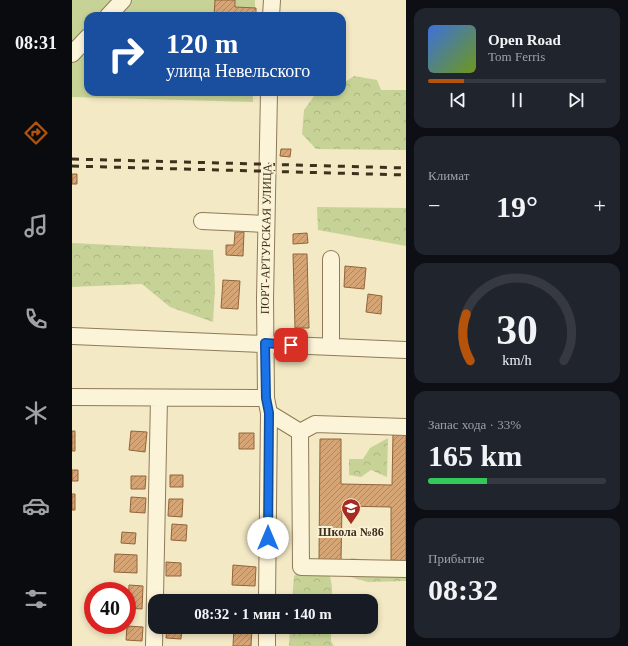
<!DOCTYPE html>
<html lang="ru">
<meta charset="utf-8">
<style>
body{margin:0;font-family:"Times New Roman",serif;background:#20242c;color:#f1f3f6;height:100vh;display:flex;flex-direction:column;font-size:15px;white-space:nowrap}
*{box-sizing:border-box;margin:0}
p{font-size:13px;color:#9ea1a6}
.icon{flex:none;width:22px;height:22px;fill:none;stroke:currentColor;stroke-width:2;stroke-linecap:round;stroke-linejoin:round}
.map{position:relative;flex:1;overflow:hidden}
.drawer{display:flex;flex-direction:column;gap:8px;padding:8px;background:#0d0f14;width:222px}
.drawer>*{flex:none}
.top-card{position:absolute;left:12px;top:12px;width:262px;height:84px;border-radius:12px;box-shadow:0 2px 6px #0003;background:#1a4fa0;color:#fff;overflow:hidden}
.speed{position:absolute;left:12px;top:582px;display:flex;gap:8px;font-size:20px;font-weight:700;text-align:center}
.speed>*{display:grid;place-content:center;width:52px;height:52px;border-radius:50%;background:#171b24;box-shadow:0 2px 6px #0003;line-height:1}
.speed .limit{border:6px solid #d22;background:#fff;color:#111}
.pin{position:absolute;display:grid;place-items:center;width:34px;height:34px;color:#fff;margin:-17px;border-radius:8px;box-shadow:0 2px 6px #0006}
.me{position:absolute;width:44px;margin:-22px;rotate:0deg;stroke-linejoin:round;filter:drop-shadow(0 0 3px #0008)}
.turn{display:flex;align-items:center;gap:14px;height:84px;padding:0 16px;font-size:18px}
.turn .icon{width:52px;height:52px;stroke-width:2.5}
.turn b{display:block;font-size:28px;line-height:34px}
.big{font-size:30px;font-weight:700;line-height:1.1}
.drawer .tile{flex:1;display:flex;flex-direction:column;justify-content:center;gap:6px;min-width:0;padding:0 14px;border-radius:12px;background:#20242c}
.drawer .dial{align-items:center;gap:0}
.dial svg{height:104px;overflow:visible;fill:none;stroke:#363941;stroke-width:7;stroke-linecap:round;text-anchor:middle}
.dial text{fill:#f1f3f6;stroke:none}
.song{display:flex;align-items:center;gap:12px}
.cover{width:48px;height:48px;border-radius:6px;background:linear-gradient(135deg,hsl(220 70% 55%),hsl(80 70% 35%))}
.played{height:4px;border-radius:2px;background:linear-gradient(90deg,#b45309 20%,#363941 20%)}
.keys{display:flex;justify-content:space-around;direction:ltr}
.heat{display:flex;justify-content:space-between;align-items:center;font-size:22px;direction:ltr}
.charge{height:6px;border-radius:3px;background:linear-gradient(90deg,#34c759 33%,#363941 0)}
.trip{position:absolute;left:76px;top:594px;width:230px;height:40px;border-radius:12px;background:#171b24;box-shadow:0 2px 6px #0003;font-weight:700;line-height:40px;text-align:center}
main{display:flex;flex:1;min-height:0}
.tabs{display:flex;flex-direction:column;width:72px;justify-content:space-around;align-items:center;background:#090b0e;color:#9ea1a6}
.tabs .icon{width:28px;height:28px}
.tabs .on{color:#b45309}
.tabs b{font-size:18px;color:#f1f3f6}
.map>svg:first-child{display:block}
</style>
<main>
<nav class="tabs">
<b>08:31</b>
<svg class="icon on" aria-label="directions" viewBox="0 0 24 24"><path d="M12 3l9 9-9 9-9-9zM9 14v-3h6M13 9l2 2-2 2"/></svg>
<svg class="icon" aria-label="music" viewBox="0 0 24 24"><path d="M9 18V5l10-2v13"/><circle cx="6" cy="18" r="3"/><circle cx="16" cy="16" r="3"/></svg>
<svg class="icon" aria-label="phone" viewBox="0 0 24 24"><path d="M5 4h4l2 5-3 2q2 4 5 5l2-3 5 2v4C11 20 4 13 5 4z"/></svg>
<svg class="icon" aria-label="climate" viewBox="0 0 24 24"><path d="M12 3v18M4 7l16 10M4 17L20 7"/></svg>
<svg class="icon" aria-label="car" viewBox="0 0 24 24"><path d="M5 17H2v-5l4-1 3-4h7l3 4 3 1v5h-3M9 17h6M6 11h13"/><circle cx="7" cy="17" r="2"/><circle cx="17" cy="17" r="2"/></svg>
<svg class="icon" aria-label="filters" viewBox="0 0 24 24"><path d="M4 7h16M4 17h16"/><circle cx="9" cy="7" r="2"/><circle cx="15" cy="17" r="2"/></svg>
</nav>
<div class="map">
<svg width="334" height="646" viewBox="0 0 334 646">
<defs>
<pattern id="forest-crowns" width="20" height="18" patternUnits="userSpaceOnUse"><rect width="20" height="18" fill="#c7d396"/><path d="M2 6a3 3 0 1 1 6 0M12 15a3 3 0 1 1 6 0" fill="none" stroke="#acb581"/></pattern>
<pattern id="building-hatch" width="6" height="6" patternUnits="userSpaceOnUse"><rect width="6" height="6" fill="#d5a576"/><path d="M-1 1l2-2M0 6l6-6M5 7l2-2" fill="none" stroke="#ae8760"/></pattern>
</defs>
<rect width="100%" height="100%" fill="#f3e9c4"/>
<path fill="url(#forest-crowns)" d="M 282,76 L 305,80 L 309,90 L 334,90 L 334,150 L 244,149 L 230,134 L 232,110 L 245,92 L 270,92 L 270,84 Z
M 245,207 L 334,208 L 334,246 L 246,230 Z
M 0,243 L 141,250 L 143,288 L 141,322 L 98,307 L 70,284 L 0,287 Z
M 316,438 L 315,477 L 299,470 L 289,477 L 277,475 L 277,459 L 291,459 L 298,448 Z
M 279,558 L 334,564 L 334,581 L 296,582 L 271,575 Z
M 233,565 L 257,570 L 260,587 L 260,601 L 220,601 L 222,576 Z
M 218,627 L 259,627 L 259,641 L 262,646 L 217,646 Z"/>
<path fill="#c7d396" d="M 0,0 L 183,0 L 183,16 L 16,16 L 16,92 L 181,92 L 181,102 L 0,97 Z"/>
<path fill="url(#building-hatch)" stroke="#92643b" d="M 143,0 L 163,0 L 163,7 L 184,8 L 184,16 L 142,16 Z
M 209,149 L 219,149 L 218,157 L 208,156 Z
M 0,174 L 5,174 L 5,184 L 0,184 Z
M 163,232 L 172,232 L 171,256 L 154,255 L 154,245 L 162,245 Z
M 235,233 L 236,243 L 221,244 L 221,234 Z
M 221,254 L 235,254 L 237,328 L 223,328 Z
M 273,266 L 294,268 L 292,289 L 272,287 Z
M 151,280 L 168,281 L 166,309 L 149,308 Z
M 296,294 L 310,296 L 309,314 L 294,312 Z
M 0,431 L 3,431 L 3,451 L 0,451 Z
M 59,431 L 75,432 L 73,452 L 57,450 Z
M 167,433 L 182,433 L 182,449 L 167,449 Z
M 321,433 L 334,433 L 334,561 L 319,560 L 319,507 L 270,506 L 269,561 L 247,561 L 248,439 L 269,439 L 269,484 L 320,485 Z
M 0,470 L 6,470 L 6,481 L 0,481 Z
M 98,475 L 111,475 L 111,487 L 98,487 Z
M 59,476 L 74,476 L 73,489 L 59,489 Z
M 0,494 L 3,494 L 3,510 L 0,510 Z
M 59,497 L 74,498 L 73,513 L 58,512 Z
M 97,499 L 111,499 L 110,517 L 96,516 Z
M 100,524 L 115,525 L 114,541 L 99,540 Z
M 50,532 L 64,533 L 63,544 L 49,543 Z
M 43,554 L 65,555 L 65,573 L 42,572 Z
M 94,562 L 109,563 L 109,576 L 94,576 Z
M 161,565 L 184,567 L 183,586 L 160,585 Z
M 57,585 L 71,586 L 70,609 L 56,608 Z
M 95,595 L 110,596 L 109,601 L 95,601 Z
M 166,598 L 180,599 L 180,601 L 166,601 Z
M 55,626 L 71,627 L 70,641 L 54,640 Z
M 95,627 L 110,627 L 109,639 L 94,638 Z
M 162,627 L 180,627 L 179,646 L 161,646 Z"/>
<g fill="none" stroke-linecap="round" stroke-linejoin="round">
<defs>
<path id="minor" d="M 36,16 L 51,0
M 199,16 L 200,0
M 0,54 L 16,37
M 130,221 L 194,224
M 259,259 L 259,347
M 0,336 L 334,350
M 0,397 L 194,398
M 197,413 L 228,432 L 229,567 L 334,569
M 228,432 L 243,424 L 334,427
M 195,601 L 197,413 L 194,398 L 193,299 L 197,92
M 82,646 L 87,398
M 195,646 L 195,627"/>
</defs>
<use href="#minor" stroke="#907a58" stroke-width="18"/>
<use href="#minor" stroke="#fcf4d9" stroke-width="16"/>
<path stroke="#3f301e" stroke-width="3" stroke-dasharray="7 7" stroke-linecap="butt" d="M 0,159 L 334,168
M 0,166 L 334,175"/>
</g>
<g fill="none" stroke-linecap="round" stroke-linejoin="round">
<defs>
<path id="route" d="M 196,538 L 197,413 L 194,398 L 193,343 L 219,345"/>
</defs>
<use href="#route" stroke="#114b97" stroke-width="10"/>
<use href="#route" stroke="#1a73e8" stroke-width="7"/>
</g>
<defs>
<symbol id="school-pin" viewBox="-11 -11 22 30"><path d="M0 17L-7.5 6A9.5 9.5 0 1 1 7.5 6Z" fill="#a62b21" stroke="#f9f2d5"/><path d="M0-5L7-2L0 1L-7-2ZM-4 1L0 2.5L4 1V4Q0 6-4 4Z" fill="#fff"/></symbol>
</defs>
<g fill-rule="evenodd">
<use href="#school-pin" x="268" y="497" width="22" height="30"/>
</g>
<g text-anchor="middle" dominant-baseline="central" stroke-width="4" stroke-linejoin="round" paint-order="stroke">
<g font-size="12" fill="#3f301e" stroke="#f9f2d5">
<text transform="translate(194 239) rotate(-89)">ПОРТ-АРТУРСКАЯ УЛИЦА</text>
</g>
<g font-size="12" font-weight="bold" fill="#3f301e" stroke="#f9f2d5">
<text x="279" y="532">Школа №86</text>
</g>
</g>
</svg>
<div class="speed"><div class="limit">40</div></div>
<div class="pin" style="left:219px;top:345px;background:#d93025"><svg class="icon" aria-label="arrive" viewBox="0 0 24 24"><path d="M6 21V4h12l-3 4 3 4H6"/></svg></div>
<svg class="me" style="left:196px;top:538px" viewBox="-20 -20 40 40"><circle r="19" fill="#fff"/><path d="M0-13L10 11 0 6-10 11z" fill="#1a73e8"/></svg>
<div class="trip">08:32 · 1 мин · 140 m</div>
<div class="top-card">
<div class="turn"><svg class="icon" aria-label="right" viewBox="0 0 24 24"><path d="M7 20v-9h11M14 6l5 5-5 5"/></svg><div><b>120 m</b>улица Невельского</div></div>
</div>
</div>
<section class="drawer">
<div class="tile">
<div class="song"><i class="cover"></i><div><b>Open Road</b><p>Tom Ferris</p></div></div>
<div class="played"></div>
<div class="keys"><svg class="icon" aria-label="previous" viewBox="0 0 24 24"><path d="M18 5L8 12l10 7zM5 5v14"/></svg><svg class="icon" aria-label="pause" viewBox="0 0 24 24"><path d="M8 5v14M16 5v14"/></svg><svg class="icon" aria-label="next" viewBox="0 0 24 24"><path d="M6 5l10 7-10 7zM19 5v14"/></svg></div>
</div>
<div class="tile"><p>Климат</p>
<div class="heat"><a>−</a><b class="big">19°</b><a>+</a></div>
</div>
<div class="tile dial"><svg viewBox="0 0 100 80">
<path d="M14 69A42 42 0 1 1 86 69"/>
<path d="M14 69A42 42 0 0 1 11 33" stroke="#b45309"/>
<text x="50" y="56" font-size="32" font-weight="700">30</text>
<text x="50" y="72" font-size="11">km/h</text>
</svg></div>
<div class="tile"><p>Запас хода · 33%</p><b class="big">165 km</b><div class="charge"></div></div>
<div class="tile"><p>Прибытие</p><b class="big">08:32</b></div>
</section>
</main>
